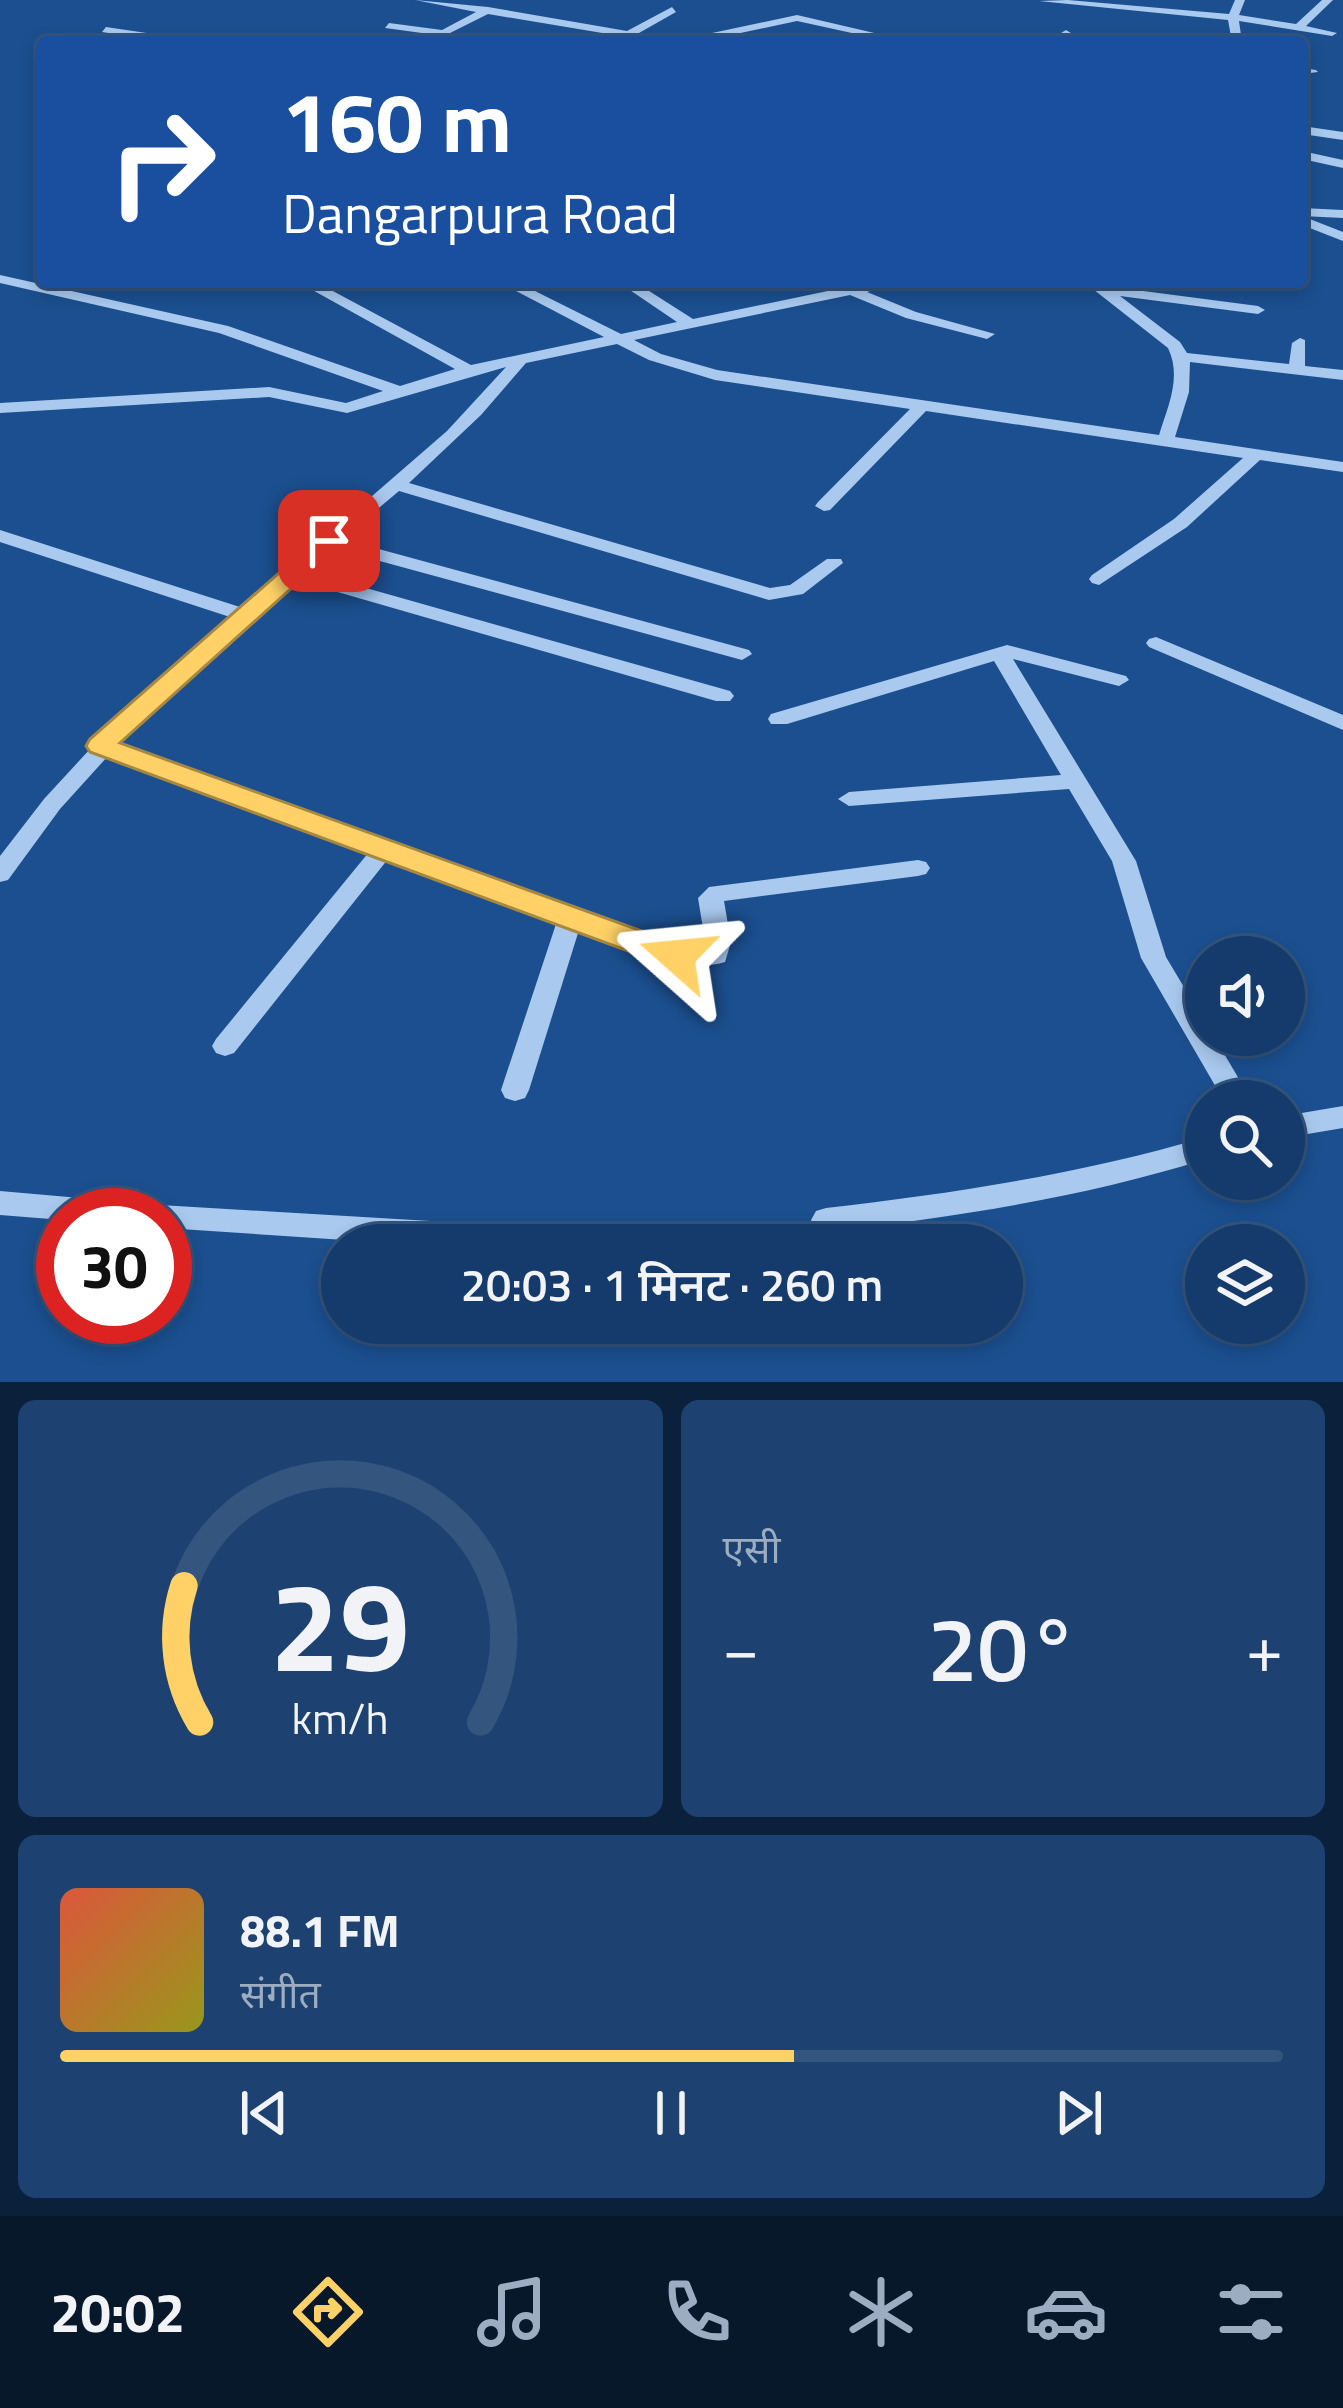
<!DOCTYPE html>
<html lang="hi">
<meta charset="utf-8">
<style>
body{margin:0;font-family:"Titillium Web","Noto Sans Devanagari",sans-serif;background:#1d4271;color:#f1f3f6;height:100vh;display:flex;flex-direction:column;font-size:45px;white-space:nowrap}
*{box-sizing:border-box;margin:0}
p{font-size:39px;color:#9dadc1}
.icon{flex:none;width:66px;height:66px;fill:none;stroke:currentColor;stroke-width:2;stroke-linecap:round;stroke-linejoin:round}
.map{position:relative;height:1382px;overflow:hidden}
.details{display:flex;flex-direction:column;gap:18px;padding:18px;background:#0b203b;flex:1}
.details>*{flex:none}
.guide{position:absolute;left:36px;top:36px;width:1272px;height:252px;border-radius:12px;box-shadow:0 6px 18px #0003,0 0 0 3px #33557e;background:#1a4fa0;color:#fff;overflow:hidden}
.buttons{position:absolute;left:1185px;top:936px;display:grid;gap:24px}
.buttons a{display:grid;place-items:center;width:120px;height:120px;border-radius:50%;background:#143b6b;box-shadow:0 6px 18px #0003,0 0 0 3px #33557e;font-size:60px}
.speed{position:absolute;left:36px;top:1188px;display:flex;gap:24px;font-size:60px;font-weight:700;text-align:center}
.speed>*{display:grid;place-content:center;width:156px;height:156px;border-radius:50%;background:#143b6b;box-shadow:0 6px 18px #0003,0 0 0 3px #33557e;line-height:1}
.speed .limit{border:18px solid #d22;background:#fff;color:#111}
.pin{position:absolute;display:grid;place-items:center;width:102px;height:102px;color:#fff;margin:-51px;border-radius:24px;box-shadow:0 6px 18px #0006}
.me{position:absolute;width:132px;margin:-66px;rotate:288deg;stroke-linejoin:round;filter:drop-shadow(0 0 9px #0008)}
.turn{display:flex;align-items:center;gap:42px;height:252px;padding:0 48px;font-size:54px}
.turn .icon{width:156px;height:156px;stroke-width:2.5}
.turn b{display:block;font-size:84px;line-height:102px}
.big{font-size:90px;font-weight:600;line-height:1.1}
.details .widget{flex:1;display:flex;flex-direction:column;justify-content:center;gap:18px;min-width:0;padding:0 42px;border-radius:18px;background:#1d4271}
.details .dial{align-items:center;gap:0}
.dial svg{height:312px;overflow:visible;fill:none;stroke:#33557e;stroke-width:7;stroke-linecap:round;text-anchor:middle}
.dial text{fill:#f1f3f6;stroke:none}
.song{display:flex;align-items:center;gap:36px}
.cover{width:144px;height:144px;border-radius:18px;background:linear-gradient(135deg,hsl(10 70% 55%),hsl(60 70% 35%))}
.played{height:12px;border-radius:6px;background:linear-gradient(90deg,#ffd166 60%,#33557e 60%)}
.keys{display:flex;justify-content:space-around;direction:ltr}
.heat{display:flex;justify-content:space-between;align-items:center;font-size:66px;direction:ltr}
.details .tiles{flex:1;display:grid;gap:18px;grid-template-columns:1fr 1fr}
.widget:last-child{grid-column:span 2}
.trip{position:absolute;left:321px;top:1224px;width:702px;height:120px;border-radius:60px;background:#143b6b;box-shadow:0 6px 18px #0003,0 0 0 3px #33557e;font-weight:600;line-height:120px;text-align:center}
.dock{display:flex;height:192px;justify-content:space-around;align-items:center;background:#08182b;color:#9dadc1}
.dock .icon{width:84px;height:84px}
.dock .current{color:#ffd166}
.dock b{font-size:54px;color:#f1f3f6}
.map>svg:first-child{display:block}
</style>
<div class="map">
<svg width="1343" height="1382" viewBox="0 0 1343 1382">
<rect width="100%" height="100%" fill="#1b4f8f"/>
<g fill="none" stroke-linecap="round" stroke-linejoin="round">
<path fill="#a9c9ee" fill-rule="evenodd" d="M 415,0 L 488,7 L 627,31 L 672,7 L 676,12 L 639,33 L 679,40 L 797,15 L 913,42 L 893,42 L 797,21 L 698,42 L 656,42 L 488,14 L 444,36 L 385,28 L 389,23 L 442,30 L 476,12 Z
M 1068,0 L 1229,14 L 1235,0 L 1245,0 L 1239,15 L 1296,24 L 1322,0 L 1333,0 L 1306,26 L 1337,33 L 1332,36 L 1239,21 L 1242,42 L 1232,42 L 1228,20 L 1039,1 Z
M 106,27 L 160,35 L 274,39 L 279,42 L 160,41 L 102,32 Z
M 1066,30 L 1071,33 L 1069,42 L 1059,42 L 1061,33 Z
M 1302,68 L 1316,70 L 1318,72 L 1302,74 Z
M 1302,126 L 1343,132 L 1343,140 L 1302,134 Z
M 1302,151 L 1343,160 L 1343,168 L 1302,159 Z
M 1302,208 L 1343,210 L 1343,218 L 1302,216 L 1343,232 L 1343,241 L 1302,225 Z
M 0,275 L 228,326 L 400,386 L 455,369 L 298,282 L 316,282 L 471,365 L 604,337 L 499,282 L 517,282 L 621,334 L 677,322 L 618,282 L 635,282 L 693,319 L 871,282 L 899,282 L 867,292 L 916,312 L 995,334 L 987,339 L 906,318 L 850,295 L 634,340 L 661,354 L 717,370 L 1159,435 C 1168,406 1182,377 1168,348 L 1084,282 L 1100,282 L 1105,286 L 1258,306 L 1265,310 L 1258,314 L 1120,296 L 1180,342 L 1187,353 L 1289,364 L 1292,343 L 1300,338 L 1305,340 L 1305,366 L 1343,370 L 1343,380 L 1190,362 L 1189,392 L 1175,437 L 1343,462 L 1343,472 L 1260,460 L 1187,527 L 1099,585 L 1092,583 L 1089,579 L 1092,575 L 1174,519 L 1243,458 L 926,411 L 830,510 L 824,511 L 815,506 L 818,502 L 910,409 L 715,380 L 649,360 L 617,344 L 526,363 L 481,415 L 409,483 L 770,588 L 790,585 L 827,559 L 841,559 L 843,563 L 803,594 L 769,600 L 399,491 L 342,539 L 749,650 L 752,654 L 742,660 L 332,548 L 306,571 L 730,691 L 734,696 L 730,701 L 716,701 L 296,580 L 119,744 L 679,947 L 706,947 L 698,898 L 709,887 L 918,860 L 926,862 L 930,868 L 926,874 L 918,876 L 724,901 L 731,942 L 725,962 C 676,976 624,946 579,930 L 529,1090 L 525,1098 L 515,1101 L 505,1098 L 501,1090 L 557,921 L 388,859 L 234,1053 L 225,1056 L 216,1053 L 212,1046 L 216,1039 L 369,852 L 108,756 L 60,809 L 8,880 L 0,882 L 0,856 L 44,799 L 91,748 L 92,740 L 100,738 L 233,618 L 0,542 L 0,530 L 243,608 L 447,431 L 506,367 L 347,413 L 269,397 L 0,413 L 0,403 L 269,387 L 346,403 L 383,391 L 219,333 L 0,283 Z
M 1156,637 L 1343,715 L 1343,730 L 1149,647 L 1146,643 L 1149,639 Z
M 1007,645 L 1126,676 L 1129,680 L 1119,686 L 1013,659 L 1136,861 L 1166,957 L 1206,1024 L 1206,1035 L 1213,1035 L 1252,1101 L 1224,1101 L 1141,958 L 1112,861 L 1069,789 L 849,806 L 838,799 L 849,792 L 1061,775 L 994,661 L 787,724 L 771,724 L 768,719 L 771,714 Z
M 1343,1106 L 1343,1128 L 1284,1138 L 1284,1116 Z
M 1206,1137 L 1206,1159 C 1082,1198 955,1217 826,1232 L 816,1229 L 811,1220 L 816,1211 L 826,1208 C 955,1193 1081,1174 1206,1137 Z
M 0,1191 L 160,1205 L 614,1232 L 625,1236 L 629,1245 L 420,1245 L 165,1228 L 165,1215 L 63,1215 L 63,1220 L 0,1215 Z"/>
</g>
<path fill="#ffd166" stroke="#a68842" stroke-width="3" d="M 329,534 L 341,541 L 338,546 L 120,743 L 689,948 L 694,956 L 689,965 L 666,965 L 90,752 L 86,746 L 90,739 L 321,536 Z"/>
</svg>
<div class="buttons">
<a><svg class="icon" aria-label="sound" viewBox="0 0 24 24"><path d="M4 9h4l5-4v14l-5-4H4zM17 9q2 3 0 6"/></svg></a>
<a><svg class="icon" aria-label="search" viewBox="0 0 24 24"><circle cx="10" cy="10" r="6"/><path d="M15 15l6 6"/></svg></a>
<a><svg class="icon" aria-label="layers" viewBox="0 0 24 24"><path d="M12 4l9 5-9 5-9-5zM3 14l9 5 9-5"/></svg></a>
</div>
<div class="speed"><div class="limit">30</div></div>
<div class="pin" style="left:329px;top:541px;background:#d93025"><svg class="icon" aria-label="arrive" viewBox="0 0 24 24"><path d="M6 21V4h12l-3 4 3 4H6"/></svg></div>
<svg class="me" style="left:677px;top:956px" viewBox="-20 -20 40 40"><path d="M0-17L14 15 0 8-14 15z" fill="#ffd166" stroke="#fff" stroke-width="4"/></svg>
<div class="trip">20:03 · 1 मिनट · 260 m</div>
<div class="guide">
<div class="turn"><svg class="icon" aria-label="right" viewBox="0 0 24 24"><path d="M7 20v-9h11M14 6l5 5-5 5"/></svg><div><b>160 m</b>Dangarpura Road</div></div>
</div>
</div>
<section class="details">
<div class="tiles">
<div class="widget dial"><svg viewBox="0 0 100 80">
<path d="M14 69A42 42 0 1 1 86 69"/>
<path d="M14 69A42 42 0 0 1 10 34" stroke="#ffd166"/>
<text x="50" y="56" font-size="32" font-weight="700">29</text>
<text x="50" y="72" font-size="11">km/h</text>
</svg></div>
<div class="widget"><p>एसी</p>
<div class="heat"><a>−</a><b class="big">20°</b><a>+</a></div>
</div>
<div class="widget">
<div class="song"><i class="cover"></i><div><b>88.1 FM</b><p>संगीत</p></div></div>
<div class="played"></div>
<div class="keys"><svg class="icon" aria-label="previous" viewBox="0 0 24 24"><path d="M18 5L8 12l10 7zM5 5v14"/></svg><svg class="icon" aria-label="pause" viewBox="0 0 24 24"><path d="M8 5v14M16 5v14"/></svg><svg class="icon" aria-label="next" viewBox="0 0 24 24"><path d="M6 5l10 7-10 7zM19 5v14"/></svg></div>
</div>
</div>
</section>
<nav class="dock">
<b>20:02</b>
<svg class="icon current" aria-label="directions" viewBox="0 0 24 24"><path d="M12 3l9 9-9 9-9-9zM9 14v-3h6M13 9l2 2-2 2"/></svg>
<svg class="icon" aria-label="music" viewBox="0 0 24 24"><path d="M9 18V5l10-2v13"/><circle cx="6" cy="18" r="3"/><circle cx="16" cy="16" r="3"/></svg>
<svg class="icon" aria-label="phone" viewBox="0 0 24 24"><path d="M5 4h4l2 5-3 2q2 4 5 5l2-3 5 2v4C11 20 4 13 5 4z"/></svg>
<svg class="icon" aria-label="climate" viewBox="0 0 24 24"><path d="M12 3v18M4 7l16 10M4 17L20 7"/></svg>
<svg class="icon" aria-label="car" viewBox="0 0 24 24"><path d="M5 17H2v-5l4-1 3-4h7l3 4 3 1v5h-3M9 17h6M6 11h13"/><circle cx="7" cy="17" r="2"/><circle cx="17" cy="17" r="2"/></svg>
<svg class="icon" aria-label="filters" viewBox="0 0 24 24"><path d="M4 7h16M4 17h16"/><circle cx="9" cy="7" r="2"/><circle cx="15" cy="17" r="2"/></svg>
</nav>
